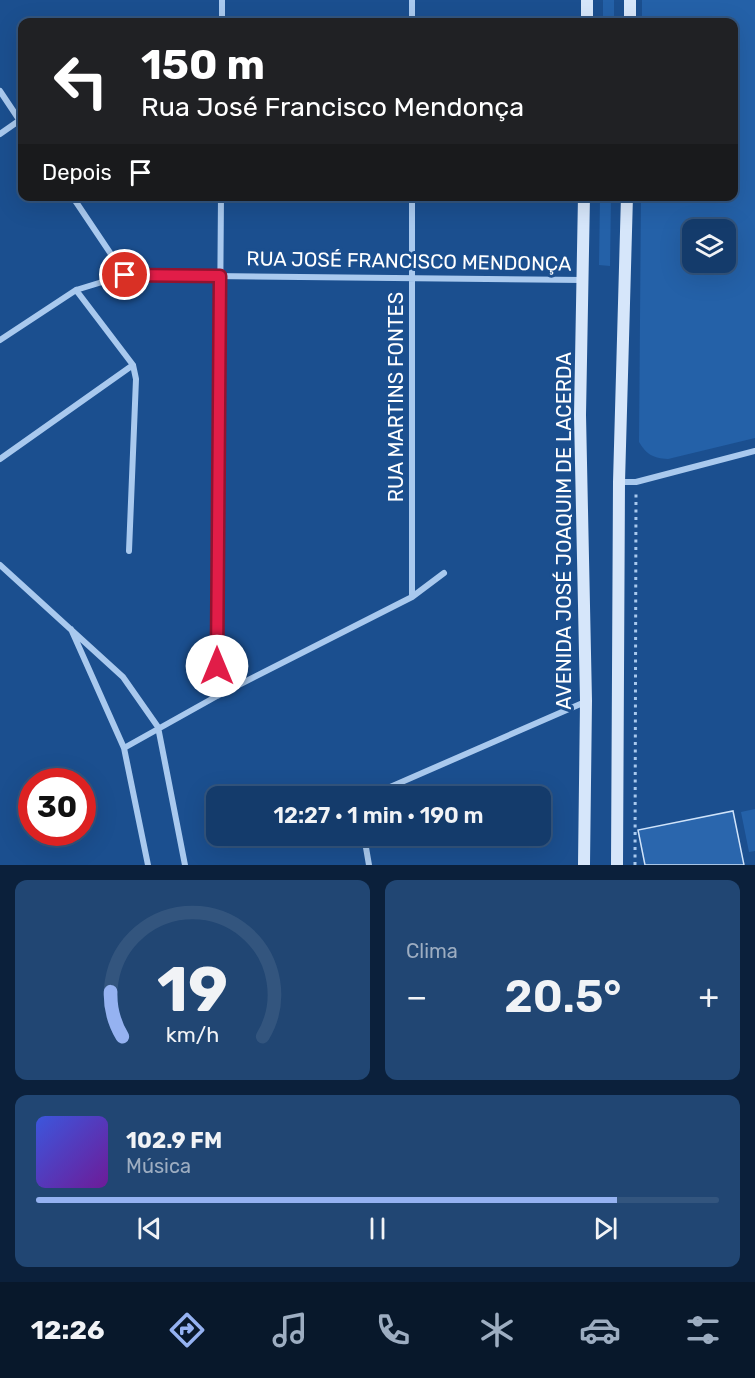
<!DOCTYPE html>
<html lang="pt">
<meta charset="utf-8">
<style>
body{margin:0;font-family:Rubik,sans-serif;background:#214673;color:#f1f3f6;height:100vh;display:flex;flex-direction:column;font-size:22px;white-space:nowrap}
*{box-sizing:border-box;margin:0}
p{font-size:20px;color:#9dadc1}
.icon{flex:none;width:33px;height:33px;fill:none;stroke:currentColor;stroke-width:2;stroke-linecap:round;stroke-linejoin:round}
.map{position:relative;height:865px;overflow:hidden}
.panel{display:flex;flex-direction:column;gap:15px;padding:15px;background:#0b203b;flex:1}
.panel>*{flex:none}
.guide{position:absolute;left:18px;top:18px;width:720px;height:183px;border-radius:12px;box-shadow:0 6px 24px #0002,0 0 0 2px #33557e;background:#202124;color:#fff;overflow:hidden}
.fabs{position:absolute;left:682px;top:219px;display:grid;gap:12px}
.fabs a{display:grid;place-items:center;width:54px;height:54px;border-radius:12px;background:#143b6b;box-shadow:0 6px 24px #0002,0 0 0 2px #33557e;font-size:30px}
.speed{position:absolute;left:18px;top:768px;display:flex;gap:12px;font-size:30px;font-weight:700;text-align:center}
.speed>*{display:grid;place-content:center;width:78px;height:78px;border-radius:50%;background:#143b6b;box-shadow:0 6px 24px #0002,0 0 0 2px #33557e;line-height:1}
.speed .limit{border:9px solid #d22;background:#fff;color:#111}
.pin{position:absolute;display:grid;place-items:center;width:51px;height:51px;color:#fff;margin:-26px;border:3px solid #fff;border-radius:50%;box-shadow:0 2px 6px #0007}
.me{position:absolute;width:66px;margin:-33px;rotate:0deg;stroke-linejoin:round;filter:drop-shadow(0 0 4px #0008)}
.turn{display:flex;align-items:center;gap:21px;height:126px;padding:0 24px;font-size:27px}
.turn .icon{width:78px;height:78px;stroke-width:2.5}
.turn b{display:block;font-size:42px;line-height:51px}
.then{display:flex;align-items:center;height:57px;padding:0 24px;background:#0003;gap:12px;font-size:22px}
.big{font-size:45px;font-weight:600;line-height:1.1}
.panel .tile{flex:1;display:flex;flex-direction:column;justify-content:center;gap:9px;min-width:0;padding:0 21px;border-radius:12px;background:#214673}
.panel .dial{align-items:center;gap:0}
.dial svg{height:156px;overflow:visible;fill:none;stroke:#33557e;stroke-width:7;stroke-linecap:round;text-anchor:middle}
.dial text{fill:#f1f3f6;stroke:none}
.song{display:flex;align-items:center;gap:18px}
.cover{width:72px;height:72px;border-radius:9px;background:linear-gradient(135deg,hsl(230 70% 55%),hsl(280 70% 35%))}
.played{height:6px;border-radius:3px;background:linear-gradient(90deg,#95b2f1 85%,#33557e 85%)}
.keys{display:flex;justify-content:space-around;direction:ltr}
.heat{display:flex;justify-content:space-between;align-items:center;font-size:33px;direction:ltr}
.panel .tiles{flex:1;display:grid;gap:15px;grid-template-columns:1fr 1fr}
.tile:last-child{grid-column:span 2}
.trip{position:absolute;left:206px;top:786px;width:345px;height:60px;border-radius:12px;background:#143b6b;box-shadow:0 6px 24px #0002,0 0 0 2px #33557e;font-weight:600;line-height:60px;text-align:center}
.menu{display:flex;height:96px;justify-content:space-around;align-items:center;background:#08182b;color:#9dadc1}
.menu .icon{width:42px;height:42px}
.menu .selected{color:#95b2f1}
.menu b{font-size:27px;color:#f1f3f6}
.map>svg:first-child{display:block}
</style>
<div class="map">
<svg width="755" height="865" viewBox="0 0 755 865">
<rect width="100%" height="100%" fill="#1b4f8f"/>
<path fill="#2461a8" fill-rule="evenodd" d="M 603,0 L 614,0 L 614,22 L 603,22 Z
M 642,0 L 755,0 L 755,438 L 668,459 C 653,458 647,455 639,442 L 641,197 L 734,196 L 734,22 L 642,22 ZM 693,230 L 726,230 L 726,262 L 693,262 Z
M 600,197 L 611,197 L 610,266 L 599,265 Z
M 755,809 L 755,851 L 749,852 L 741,812 Z"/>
<path fill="#2a66ad" stroke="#cfe3fa" stroke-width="1.5" d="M 733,811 L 744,865 L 645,865 L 638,830 Z"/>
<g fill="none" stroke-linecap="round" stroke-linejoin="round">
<path stroke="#a9c9ee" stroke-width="3" stroke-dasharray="3 4.5" stroke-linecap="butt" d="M 635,865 L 636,492"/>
<path stroke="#a9c9ee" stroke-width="6" d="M 412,0 L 412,22
M 222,22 L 222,0
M 0,91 L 22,124
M 0,134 L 20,120
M 72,196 L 125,275
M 412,196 L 412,597
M 76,290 L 133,365 L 136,379 L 129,551
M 0,340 L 76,290 L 125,275 L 583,280
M 0,459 L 133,365
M 619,482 L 636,482 L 755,451
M 0,565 L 123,677 L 158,727 L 185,865
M 71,629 L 124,748 L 148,865
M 217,696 L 221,196
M 124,748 L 217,696 L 412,597 L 444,573
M 377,796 L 381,791 L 585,702
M 364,836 L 369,865"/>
<path stroke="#d6e6fa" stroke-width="12" d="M 587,22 L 587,0
M 630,22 L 630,0
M 584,865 L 586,701 L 580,415 L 584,196
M 617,865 L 619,482 L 627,196"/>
</g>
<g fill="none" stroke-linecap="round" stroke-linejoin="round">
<defs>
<path id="route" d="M 125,275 L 220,276 L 217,666"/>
</defs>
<use href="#route" stroke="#92132f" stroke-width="15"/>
<use href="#route" stroke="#e11d48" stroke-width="10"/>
</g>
<g text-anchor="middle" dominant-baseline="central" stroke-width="6" stroke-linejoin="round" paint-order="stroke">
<g font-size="20" fill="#fff" stroke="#1b4f8f">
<text transform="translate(409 261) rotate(1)">RUA JOSÉ FRANCISCO MENDONÇA</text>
<text transform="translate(396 397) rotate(-90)">RUA MARTINS FONTES</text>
<text transform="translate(564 531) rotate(-90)">AVENIDA JOSÉ JOAQUIM DE LACERDA</text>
</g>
</g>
</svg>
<div class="fabs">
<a><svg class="icon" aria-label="layers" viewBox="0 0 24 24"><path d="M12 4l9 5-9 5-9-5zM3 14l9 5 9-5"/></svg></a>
</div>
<div class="speed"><div class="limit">30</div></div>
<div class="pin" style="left:125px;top:275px;background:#d93025"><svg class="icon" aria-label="arrive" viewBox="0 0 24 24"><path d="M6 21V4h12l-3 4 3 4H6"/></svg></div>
<svg class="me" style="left:217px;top:666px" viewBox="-20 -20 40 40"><circle r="19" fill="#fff"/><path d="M0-13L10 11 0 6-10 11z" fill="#e11d48"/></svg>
<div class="trip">12:27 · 1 min · 190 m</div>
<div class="guide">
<div class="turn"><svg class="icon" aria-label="left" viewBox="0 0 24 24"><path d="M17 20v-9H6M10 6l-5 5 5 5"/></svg><div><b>150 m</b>Rua José Francisco Mendonça</div></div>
<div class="then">Depois<svg class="icon" aria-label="arrive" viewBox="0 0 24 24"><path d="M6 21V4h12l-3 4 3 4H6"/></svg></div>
</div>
</div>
<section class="panel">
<div class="tiles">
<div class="tile dial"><svg viewBox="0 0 100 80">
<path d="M14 69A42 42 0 1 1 86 69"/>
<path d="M14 69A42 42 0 0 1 8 46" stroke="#95b2f1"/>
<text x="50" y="56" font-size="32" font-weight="700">19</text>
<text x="50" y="72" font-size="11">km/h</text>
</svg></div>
<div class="tile"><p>Clima</p>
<div class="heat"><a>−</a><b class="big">20.5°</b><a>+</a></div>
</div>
<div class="tile">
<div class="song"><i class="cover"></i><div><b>102.9 FM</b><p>Música</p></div></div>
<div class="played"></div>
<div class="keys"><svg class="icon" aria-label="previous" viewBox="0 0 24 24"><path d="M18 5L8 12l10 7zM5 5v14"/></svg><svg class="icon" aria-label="pause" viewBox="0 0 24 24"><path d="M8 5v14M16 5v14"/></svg><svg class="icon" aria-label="next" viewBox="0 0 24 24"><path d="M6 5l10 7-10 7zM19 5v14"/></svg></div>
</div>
</div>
</section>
<nav class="menu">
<b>12:26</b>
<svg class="icon selected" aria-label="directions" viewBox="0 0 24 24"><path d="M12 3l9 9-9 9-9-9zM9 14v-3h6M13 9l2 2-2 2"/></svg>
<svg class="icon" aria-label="music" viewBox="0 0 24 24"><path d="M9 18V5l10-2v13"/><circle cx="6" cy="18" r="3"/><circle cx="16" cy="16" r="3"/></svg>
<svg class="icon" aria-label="phone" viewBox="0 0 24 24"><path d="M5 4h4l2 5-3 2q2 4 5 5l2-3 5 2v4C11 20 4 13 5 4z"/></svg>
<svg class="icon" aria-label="climate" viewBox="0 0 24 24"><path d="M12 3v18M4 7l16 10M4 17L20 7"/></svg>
<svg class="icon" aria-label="car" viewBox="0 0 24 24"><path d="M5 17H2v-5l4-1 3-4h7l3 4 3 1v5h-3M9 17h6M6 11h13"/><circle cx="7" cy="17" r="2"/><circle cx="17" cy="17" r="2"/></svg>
<svg class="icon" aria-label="filters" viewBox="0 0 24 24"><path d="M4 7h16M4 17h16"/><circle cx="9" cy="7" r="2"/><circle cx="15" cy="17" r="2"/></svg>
</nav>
